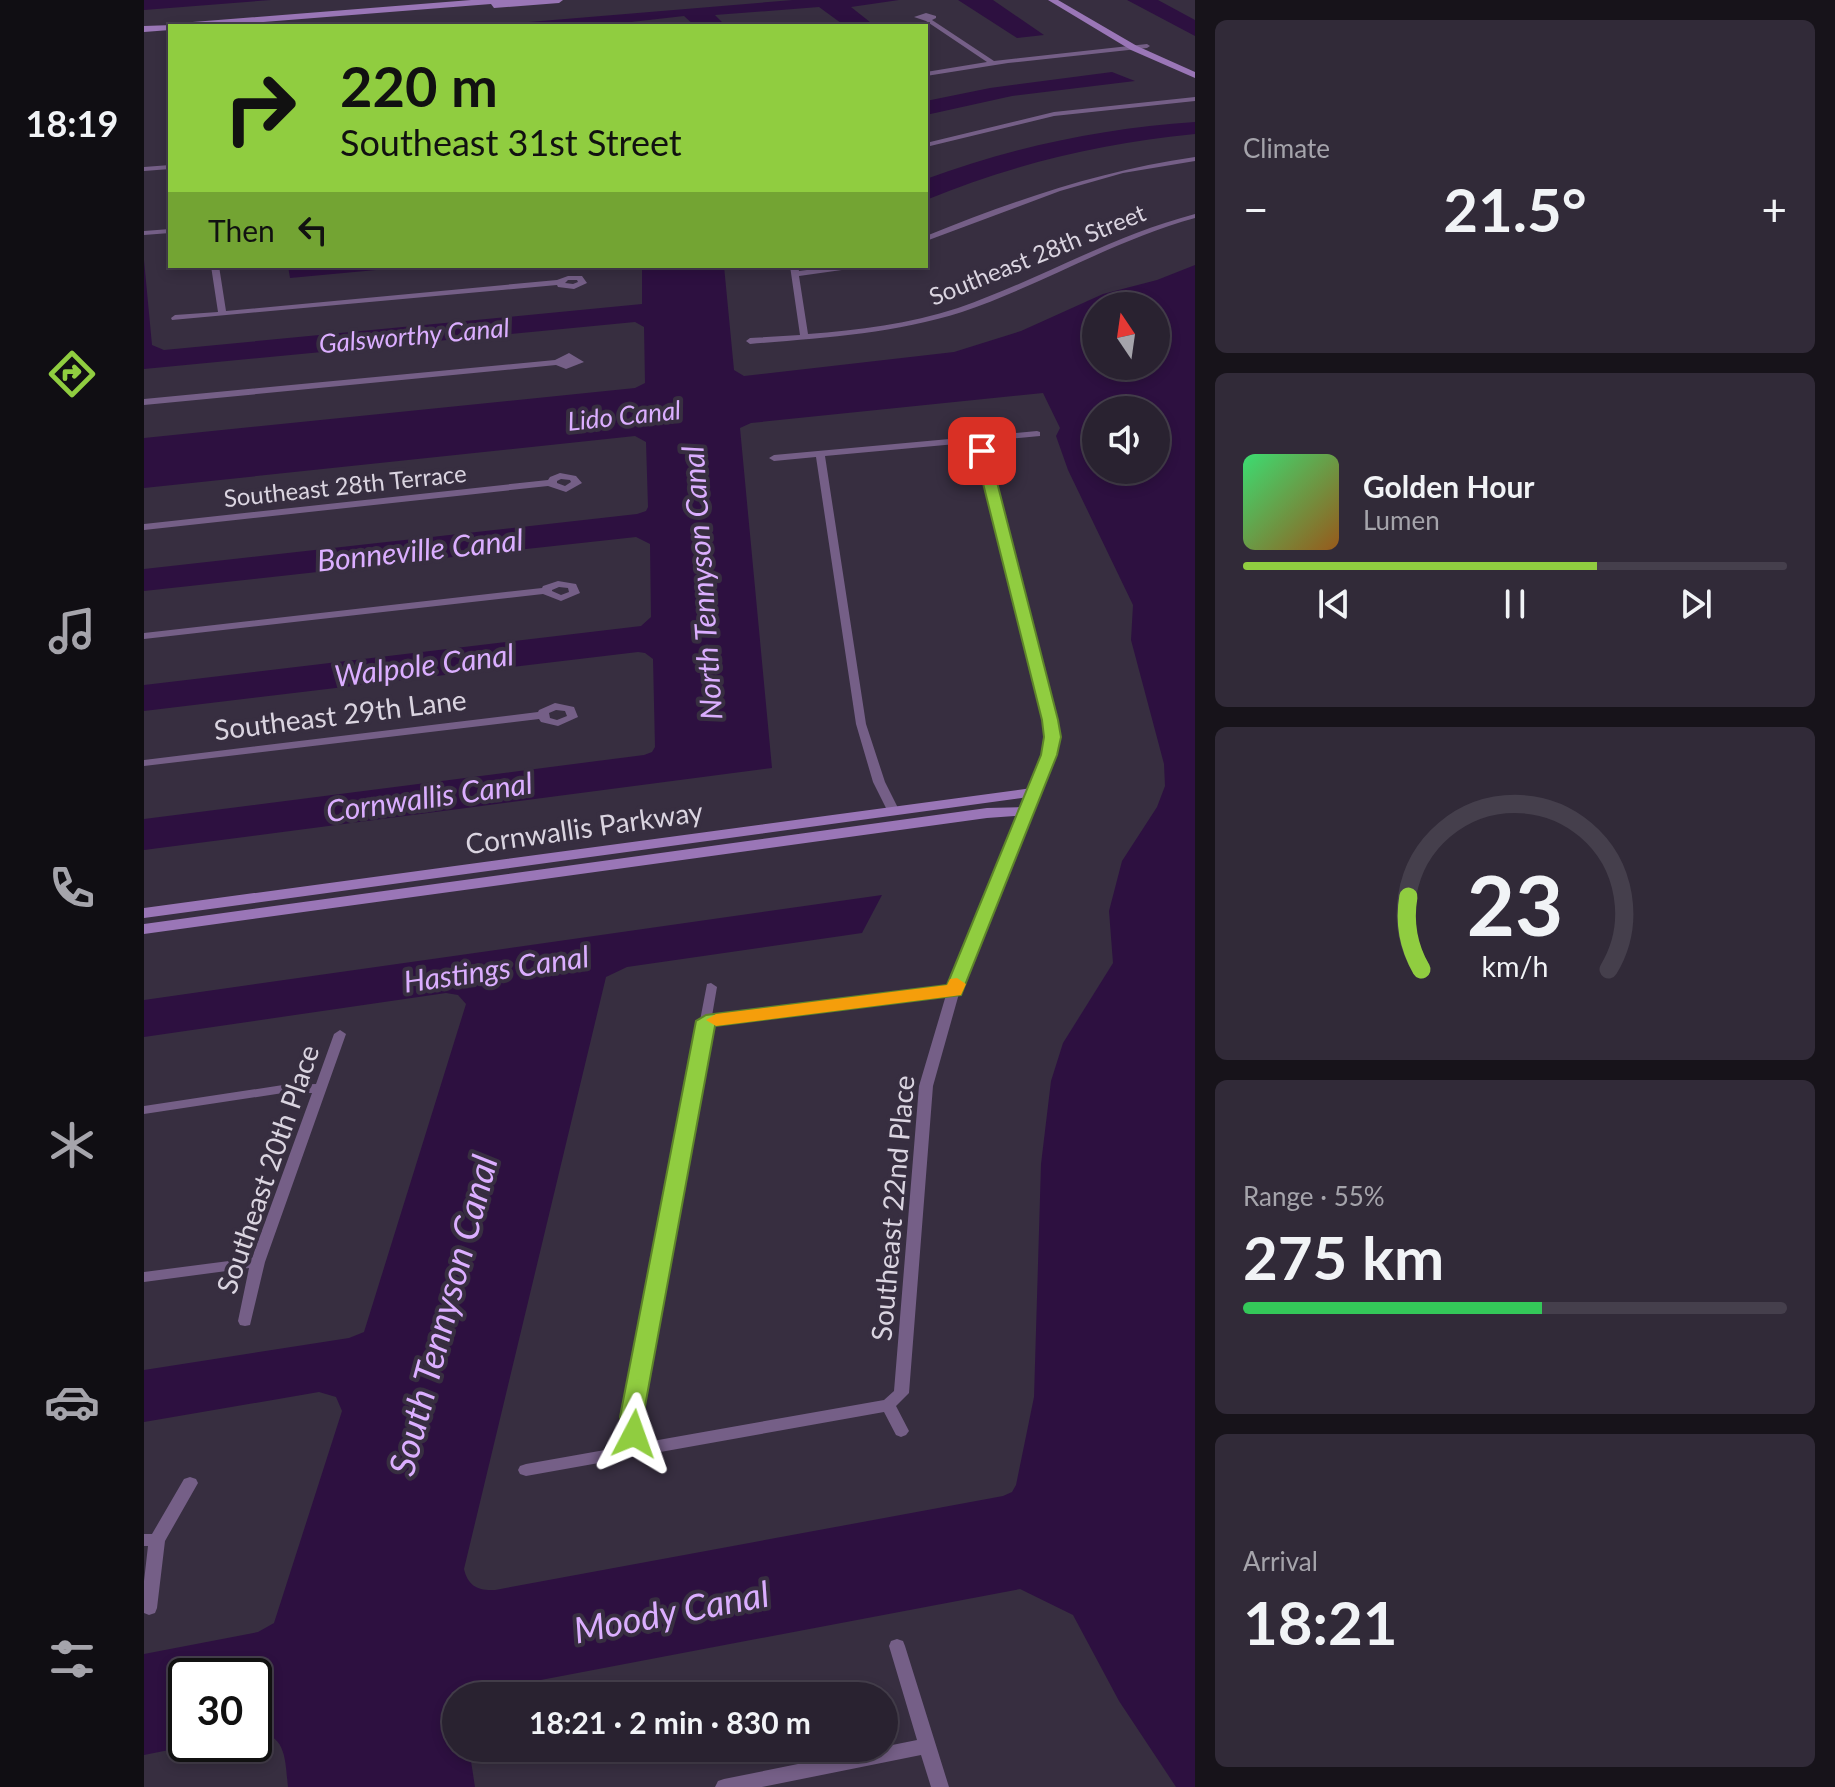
<!DOCTYPE html>
<meta charset="utf-8">
<style>
body{margin:0;font-family:Lato,sans-serif;background:#312a38;color:#f1f3f6;height:100vh;display:flex;flex-direction:column;font-size:30px;white-space:nowrap}
*{box-sizing:border-box;margin:0}
p{font-size:26px;color:#a5a4ab}
.icon{flex:none;width:44px;height:44px;fill:none;stroke:currentColor;stroke-width:2;stroke-linecap:round;stroke-linejoin:round}
.map{position:relative;flex:1;overflow:hidden}
.details{display:flex;flex-direction:column;gap:20px;padding:20px;background:#17131a;width:640px}
.details>*{flex:none}
.guide{position:absolute;left:24px;top:24px;width:760px;height:244px;border-radius:0px;box-shadow:0 4px 12px #0003,0 0 0 2px #453f4c;background:#90cd40;color:#111;overflow:hidden}
.needle{width:52px;rotate:347deg}
.tools{position:absolute;left:938px;top:292px;display:grid;gap:16px}
.tools a{display:grid;place-items:center;width:88px;height:88px;border-radius:50%;background:#292230;box-shadow:0 4px 12px #0003,0 0 0 2px #453f4c;font-size:40px}
.speed{position:absolute;left:24px;top:1658px;display:flex;gap:16px;font-size:40px;font-weight:700;text-align:center}
.speed>*{display:grid;place-content:center;width:104px;height:104px;border-radius:50%;background:#292230;box-shadow:0 4px 12px #0003,0 0 0 2px #453f4c;line-height:1}
.speed .limit{border:4px solid #111;border-radius:12px;background:#fff;color:#111}
.pin{position:absolute;display:grid;place-items:center;width:68px;height:68px;color:#fff;margin:-34px;border-radius:16px;box-shadow:0 4px 12px #0006}
.me{position:absolute;width:88px;margin:-44px;rotate:4deg;stroke-linejoin:round;filter:drop-shadow(0 0 6px #0008)}
.turn{display:flex;align-items:center;gap:28px;height:168px;padding:0 40px;font-size:36px}
.turn .icon{width:104px;height:104px;stroke-width:2.5}
.turn b{display:block;font-size:56px;line-height:68px}
.then{display:flex;align-items:center;height:76px;padding:0 40px;background:#0003;gap:16px;font-size:30px}
.big{font-size:60px;font-weight:700;line-height:1.1}
.details .card{flex:1;display:flex;flex-direction:column;justify-content:center;gap:12px;min-width:0;padding:0 28px;border-radius:12px;background:#312a38}
.details .dial{align-items:center;gap:0}
.dial svg{height:208px;overflow:visible;fill:none;stroke:#453f4c;stroke-width:7;stroke-linecap:round;text-anchor:middle}
.dial text{fill:#f1f3f6;stroke:none}
.song{display:flex;align-items:center;gap:24px}
.cover{width:96px;height:96px;border-radius:12px;background:linear-gradient(135deg,hsl(140 70% 55%),hsl(30 70% 35%))}
.played{height:8px;border-radius:4px;background:linear-gradient(90deg,#90cd40 65%,#453f4c 65%)}
.keys{display:flex;justify-content:space-around;direction:ltr}
.heat{display:flex;justify-content:space-between;align-items:center;font-size:44px;direction:ltr}
.charge{height:12px;border-radius:6px;background:linear-gradient(90deg,#34c759 55%,#453f4c 0)}
.trip{position:absolute;left:298px;top:1682px;width:456px;height:80px;border-radius:40px;background:#292230;box-shadow:0 4px 12px #0003,0 0 0 2px #453f4c;font-weight:700;line-height:80px;text-align:center}
main{display:flex;flex:1;min-height:0}
.dock{display:flex;flex-direction:column;width:144px;justify-content:space-around;align-items:center;background:#100e13;color:#a5a4ab}
.dock .icon{width:56px;height:56px}
.dock .current{color:#90cd40}
.dock b{font-size:36px;color:#f1f3f6}
.map>svg:first-child{display:block}
</style>
<main>
<nav class="dock">
<b>18:19</b>
<svg class="icon current" aria-label="directions" viewBox="0 0 24 24"><path d="M12 3l9 9-9 9-9-9zM9 14v-3h6M13 9l2 2-2 2"/></svg>
<svg class="icon" aria-label="music" viewBox="0 0 24 24"><path d="M9 18V5l10-2v13"/><circle cx="6" cy="18" r="3"/><circle cx="16" cy="16" r="3"/></svg>
<svg class="icon" aria-label="phone" viewBox="0 0 24 24"><path d="M5 4h4l2 5-3 2q2 4 5 5l2-3 5 2v4C11 20 4 13 5 4z"/></svg>
<svg class="icon" aria-label="climate" viewBox="0 0 24 24"><path d="M12 3v18M4 7l16 10M4 17L20 7"/></svg>
<svg class="icon" aria-label="car" viewBox="0 0 24 24"><path d="M5 17H2v-5l4-1 3-4h7l3 4 3 1v5h-3M9 17h6M6 11h13"/><circle cx="7" cy="17" r="2"/><circle cx="17" cy="17" r="2"/></svg>
<svg class="icon" aria-label="filters" viewBox="0 0 24 24"><path d="M4 7h16M4 17h16"/><circle cx="9" cy="7" r="2"/><circle cx="15" cy="17" r="2"/></svg>
</nav>
<div class="map">
<svg width="1051" height="1787" viewBox="0 0 1051 1787">
<rect width="100%" height="100%" fill="#372e40"/>
<path fill="#2d1040" fill-rule="evenodd" d="M 0,0 L 127,0 L 0,10 Z
M 649,0 L 755,0 L 707,7 L 731,26 L 701,26 L 675,7 L 571,15 L 582,26 L 551,26 L 540,16 L 452,26 L 338,26 Z
M 814,0 L 849,0 L 900,35 L 873,38 Z
M 983,0 L 1014,0 L 1051,20 L 1051,36 Z
M 968,72 L 991,81 L 868,96 L 782,115 L 782,101 L 846,88 Z
M 1051,122 L 1051,134 C 957,143 870,164 782,200 L 782,179 C 869,147 959,128 1051,122 Z
M 0,260 L 8,345 L 20,350 L 498,304 L 498,266 L 580,266 L 590,370 L 600,376 L 810,352 L 877,331 L 959,294 L 1013,280 L 1051,265 L 1051,1787 L 1032,1787 L 975,1701 L 929,1615 L 876,1589 L 312,1696 L 312,1748 L 325,1748 L 331,1787 L 144,1787 C 141,1761 143,1732 110,1733 L 110,1676 L 42,1676 L 42,1744 L 55,1744 L 0,1755 L 0,1654 L 114,1632 L 130,1623 L 198,1411 L 192,1397 L 175,1392 L 0,1422 L 0,1370 L 205,1338 L 220,1332 L 322,1004 L 314,995 L 302,993 L 0,1037 L 0,1000 L 738,895 L 718,933 L 483,967 L 462,977 L 320,1569 C 324,1586 334,1591 351,1590 L 859,1496 L 868,1492 L 872,1485 L 890,1397 L 897,1164 L 907,1081 L 919,1043 L 969,963 L 965,911 L 978,861 L 1013,807 L 1021,786 L 1020,764 L 987,640 L 989,605 L 924,470 L 912,436 L 916,428 L 899,393 L 607,423 L 596,428 L 628,768 L 0,850 L 0,819 L 500,755 L 508,752 L 511,747 L 509,659 L 501,653 L 494,652 L 0,711 L 0,685 L 497,626 L 507,617 L 506,544 L 492,537 L 0,591 L 0,569 L 493,514 L 502,511 L 504,507 L 502,442 L 491,436 L 0,488 L 0,438 L 491,388 L 501,383 L 500,327 L 491,322 L 0,369 ZM 1012,306 L 1012,366 L 952,366 L 952,306 ZM 952,410 L 1012,410 L 1012,470 L 952,470 Z
M 144,266 L 275,266 L 146,278 Z"/>
<g fill="none" stroke-linecap="round" stroke-linejoin="round">
<path fill="#755f87" fill-rule="evenodd" d="M 782,13 L 792,16 L 792,18 L 788,20 L 850,61 L 1003,44 L 1006,46 L 1003,48 L 864,63 L 782,76 L 782,72 L 843,62 L 782,21 L 770,17 Z
M 644,24 L 647,25 L 648,26 L 641,26 Z
M 1051,97 L 1051,101 L 910,116 L 782,147 L 782,143 L 910,112 Z
M 1051,157 L 1051,161 L 979,173 L 916,191 L 782,241 L 782,236 C 871,200 955,171 1051,157 Z
M 26,165 L 26,169 L 0,171 L 0,167 Z
M 1051,214 L 1051,218 C 968,241 898,285 818,312 C 749,334 677,338 606,344 L 602,341 L 606,338 L 656,335 L 646,266 L 654,266 L 655,271 L 694,266 L 716,266 L 712,268 L 655,276 L 664,334 C 715,330 765,324 814,308 C 895,280 967,236 1051,214 Z
M 26,229 L 26,233 L 0,235 L 0,231 Z
M 67,266 L 75,266 L 82,311 L 413,280 L 424,276 L 438,276 L 443,283 L 430,289 L 414,287 L 413,285 L 28,320 L 27,318 L 31,315 L 74,312 ZM 424,280 L 433,280 L 434,282 L 429,284 L 421,283 Z
M 425,353 L 440,362 L 422,369 L 412,365 L 0,405 L 0,399 L 411,360 Z
M 893,431 L 896,432 L 896,436 L 833,442 L 843,451 L 914,737 L 911,755 L 816,990 L 789,1086 L 765,1393 L 752,1406 L 765,1431 L 762,1435 L 757,1437 L 752,1435 L 740,1412 L 382,1476 L 376,1474 L 374,1470 L 376,1466 L 382,1464 L 489,1445 L 482,1434 L 480,1417 L 563,984 L 567,983 L 573,987 L 568,1016 L 805,987 L 899,755 L 902,737 L 834,452 L 823,443 L 681,456 L 722,724 L 741,782 L 756,812 L 750,815 L 744,812 L 729,782 L 712,724 L 672,457 L 630,461 L 625,458 L 630,455 ZM 802,995 L 775,1086 L 750,1391 L 740,1400 L 503,1442 L 498,1433 L 496,1417 L 567,1025 Z
M 416,473 L 432,476 L 438,483 L 422,492 L 404,486 L 0,530 L 0,524 L 404,480 L 406,477 ZM 417,479 L 426,480 L 427,482 L 421,486 L 413,483 L 413,481 Z
M 414,581 L 432,584 L 436,593 L 417,601 L 399,594 L 0,639 L 0,633 L 398,588 L 399,586 ZM 415,587 L 424,588 L 425,592 L 417,595 L 408,591 L 408,590 Z
M 411,703 L 430,707 L 434,717 L 414,726 L 397,722 L 395,719 L 0,766 L 0,760 L 394,712 L 395,710 ZM 412,710 L 421,711 L 423,716 L 413,720 L 406,718 L 405,713 Z
M 196,1030 L 202,1034 L 121,1262 L 106,1325 L 101,1326 L 96,1325 L 94,1321 L 105,1268 L 0,1282 L 0,1272 L 108,1258 L 168,1093 L 139,1093 L 0,1114 L 0,1106 L 139,1085 L 172,1084 L 190,1034 Z
M 46,1477 L 52,1479 L 54,1483 L 21,1541 L 13,1608 L 11,1613 L 5,1615 L 0,1613 L 0,1581 L 4,1546 L 0,1546 L 0,1534 L 8,1534 L 40,1479 Z
M 753,1639 L 759,1641 L 761,1646 L 805,1787 L 787,1787 L 777,1755 L 618,1787 L 571,1787 L 574,1781 L 580,1779 L 773,1740 L 745,1646 L 747,1641 Z"/>
<path fill="#9a76b7" fill-rule="evenodd" d="M 327,0 L 419,0 L 415,3 L 350,8 L 347,4 L 68,26 L 32,26 L 36,23 Z
M 904,0 L 914,0 L 993,46 L 1051,72 L 1051,78 L 987,50 Z
M 29,25 L 26,26 L 26,30 L 0,32 L 0,26 Z
M 888,788 L 896,793 L 893,796 L 0,918 L 0,908 Z
M 881,807 L 889,812 L 886,815 L 843,818 L 0,934 L 0,924 L 843,808 Z"/>
</g>
<path fill="#90cd40" stroke="#5e852a" stroke-width="2" d="M 838,446 L 845,451 L 914,720 L 917,737 L 913,755 L 817,995 L 571,1026 L 499,1417 L 501,1434 L 498,1440 L 490,1443 L 481,1440 L 476,1417 L 552,1021 L 562,1015 L 803,985 L 897,755 L 900,737 L 898,720 L 831,451 Z"/>
<path fill="#f59e0b" d="M 813,978 L 822,984 L 817,995 L 810,996 L 572,1026 L 562,1020 L 572,1014 L 803,985 L 806,979 Z"/>
<g text-anchor="middle" dominant-baseline="central" stroke-width="8" stroke-linejoin="round" paint-order="stroke">
<g font-size="24" fill="#dad4e0" stroke="#372e40">
<text transform="translate(893 254) rotate(-22)">Southeast 28th Street</text>
<text transform="translate(201 485) rotate(-6)">Southeast 28th Terrace</text>
</g>
<g font-size="26" font-style="italic" fill="#dbaeff" stroke="#372e40">
<text transform="translate(270 335) rotate(-5)">Galsworthy Canal</text>
<text transform="translate(480 415) rotate(-6)">Lido Canal</text>
</g>
<g font-size="28" fill="#dad4e0" stroke="#372e40">
<text transform="translate(196 714) rotate(-7)">Southeast 29th Lane</text>
<text transform="translate(440 827) rotate(-8)">Cornwallis Parkway</text>
<text transform="translate(123 1169) rotate(-71)">Southeast 20th Place</text>
<text transform="translate(748 1208) rotate(-85)">Southeast 22nd Place</text>
</g>
<g font-size="30" font-style="italic" fill="#dbaeff" stroke="#372e40">
<text transform="translate(276 549) rotate(-6)">Bonneville Canal</text>
<text transform="translate(557 583) rotate(-94)">North Tennyson Canal</text>
<text transform="translate(280 664) rotate(-7)">Walpole Canal</text>
<text transform="translate(285 796) rotate(-8)">Cornwallis Canal</text>
<text transform="translate(352 968) rotate(-8)">Hastings Canal</text>
</g>
<g font-size="36" font-style="italic" fill="#dbaeff" stroke="#372e40">
<text transform="translate(298 1315) rotate(-75)">South Tennyson Canal</text>
<text transform="translate(527 1611) rotate(-11)">Moody Canal</text>
</g>
</g>
</svg>
<div class="tools">
<a><svg class="needle" viewBox="-14 -14 28 28"><path d="M0-13l5 13h-10z" fill="#e53935"/><path d="M0 13l5-13h-10z" fill="#a5a4ab"/></svg></a>
<a><svg class="icon" aria-label="sound" viewBox="0 0 24 24"><path d="M4 9h4l5-4v14l-5-4H4zM17 9q2 3 0 6"/></svg></a>
</div>
<div class="speed"><div class="limit">30</div></div>
<div class="pin" style="left:838px;top:451px;background:#d93025"><svg class="icon" aria-label="arrive" viewBox="0 0 24 24"><path d="M6 21V4h12l-3 4 3 4H6"/></svg></div>
<svg class="me" style="left:490px;top:1434px" viewBox="-20 -20 40 40"><path d="M0-17L14 15 0 8-14 15z" fill="#90cd40" stroke="#fff" stroke-width="4"/></svg>
<div class="trip">18:21 · 2 min · 830 m</div>
<div class="guide">
<div class="turn"><svg class="icon" aria-label="right" viewBox="0 0 24 24"><path d="M7 20v-9h11M14 6l5 5-5 5"/></svg><div><b>220 m</b>Southeast 31st Street</div></div>
<div class="then">Then<svg class="icon" aria-label="left" viewBox="0 0 24 24"><path d="M17 20v-9H6M10 6l-5 5 5 5"/></svg></div>
</div>
</div>
<section class="details">
<div class="card"><p>Climate</p>
<div class="heat"><a>−</a><b class="big">21.5°</b><a>+</a></div>
</div>
<div class="card">
<div class="song"><i class="cover"></i><div><b>Golden Hour</b><p>Lumen</p></div></div>
<div class="played"></div>
<div class="keys"><svg class="icon" aria-label="previous" viewBox="0 0 24 24"><path d="M18 5L8 12l10 7zM5 5v14"/></svg><svg class="icon" aria-label="pause" viewBox="0 0 24 24"><path d="M8 5v14M16 5v14"/></svg><svg class="icon" aria-label="next" viewBox="0 0 24 24"><path d="M6 5l10 7-10 7zM19 5v14"/></svg></div>
</div>
<div class="card dial"><svg viewBox="0 0 100 80">
<path d="M14 69A42 42 0 1 1 86 69"/>
<path d="M14 69A42 42 0 0 1 9 41" stroke="#90cd40"/>
<text x="50" y="56" font-size="32" font-weight="700">23</text>
<text x="50" y="72" font-size="11">km/h</text>
</svg></div>
<div class="card"><p>Range · 55%</p><b class="big">275 km</b><div class="charge"></div></div>
<div class="card"><p>Arrival</p><b class="big">18:21</b></div>
</section>
</main>
